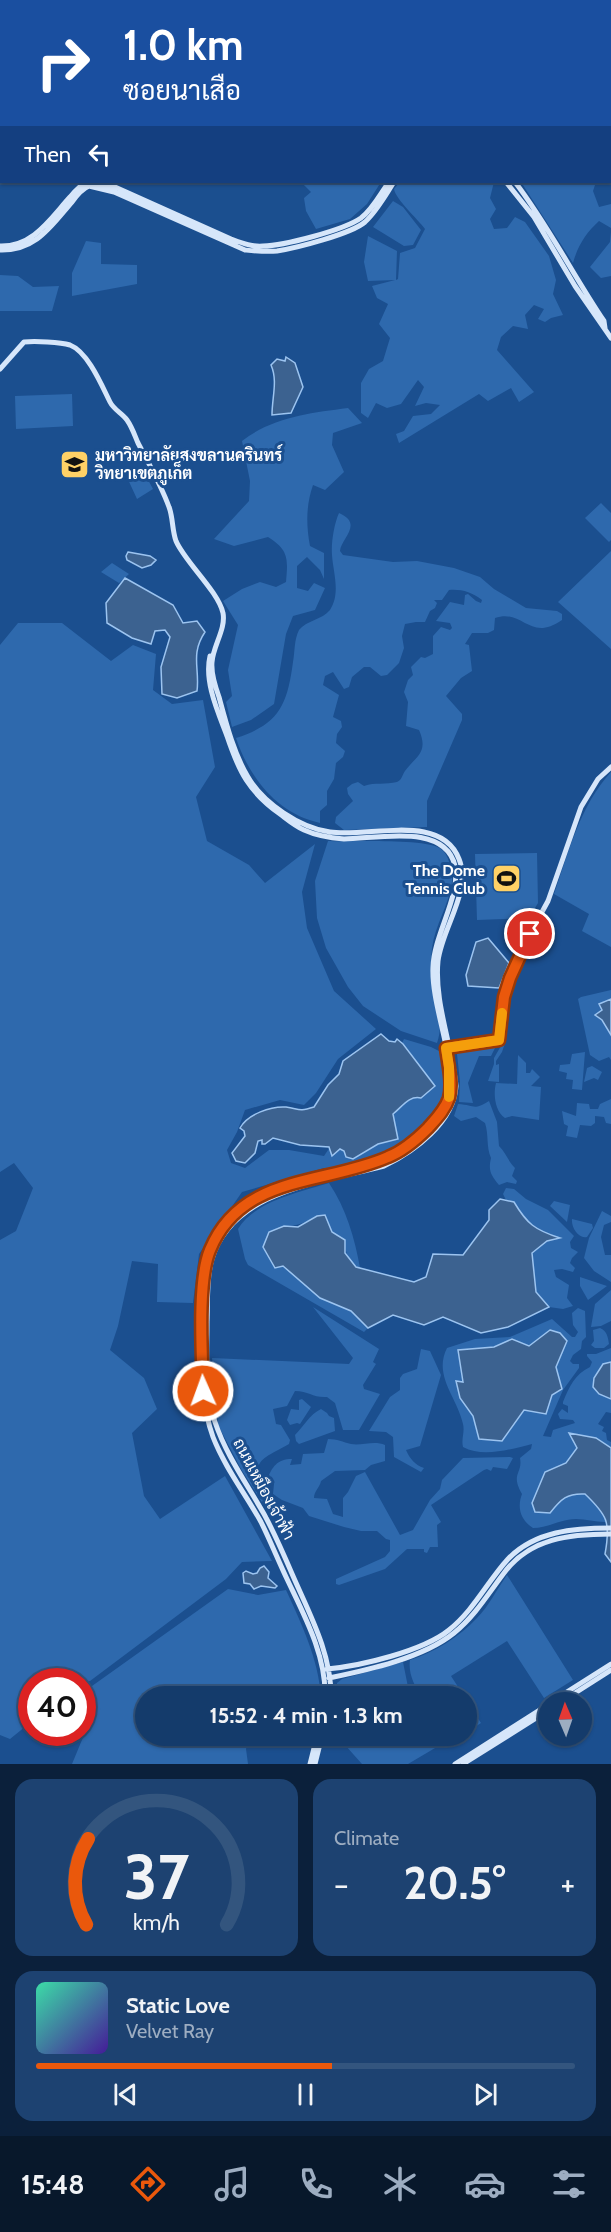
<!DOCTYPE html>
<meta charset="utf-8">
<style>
body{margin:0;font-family:Cabin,Sarabun,sans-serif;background:#1d4271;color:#f1f3f6;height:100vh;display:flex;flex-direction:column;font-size:22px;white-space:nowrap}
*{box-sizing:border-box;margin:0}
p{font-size:20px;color:#9dadc1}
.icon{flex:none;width:33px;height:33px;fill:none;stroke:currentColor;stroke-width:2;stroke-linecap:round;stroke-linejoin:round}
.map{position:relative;height:1764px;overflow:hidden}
.details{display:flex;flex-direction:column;gap:15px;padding:15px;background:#0b203b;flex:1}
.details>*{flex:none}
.hud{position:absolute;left:0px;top:0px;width:612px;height:183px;box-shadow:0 2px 4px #0004,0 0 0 2px #33557e;background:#1a4fa0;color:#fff;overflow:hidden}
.needle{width:39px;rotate:358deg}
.tools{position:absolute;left:538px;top:1692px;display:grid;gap:12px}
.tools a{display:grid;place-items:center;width:54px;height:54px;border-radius:50%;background:#143b6b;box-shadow:0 2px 4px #0004,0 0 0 2px #33557e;font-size:30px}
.speed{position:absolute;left:18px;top:1668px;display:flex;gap:12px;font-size:30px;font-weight:700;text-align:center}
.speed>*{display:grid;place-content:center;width:78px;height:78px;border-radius:50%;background:#143b6b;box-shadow:0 2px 4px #0004,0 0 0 2px #33557e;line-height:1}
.speed .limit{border:9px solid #d22;background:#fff;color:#111}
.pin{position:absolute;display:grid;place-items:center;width:51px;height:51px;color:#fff;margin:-26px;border:3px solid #fff;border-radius:50%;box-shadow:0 2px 6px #0007}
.me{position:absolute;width:66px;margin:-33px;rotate:358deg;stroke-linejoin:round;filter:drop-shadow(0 0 4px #0008)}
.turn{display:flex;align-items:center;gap:21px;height:126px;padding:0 24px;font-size:27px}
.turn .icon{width:78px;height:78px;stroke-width:2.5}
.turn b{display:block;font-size:42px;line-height:51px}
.then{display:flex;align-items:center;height:57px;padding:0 24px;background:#0003;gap:12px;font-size:22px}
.big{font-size:45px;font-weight:800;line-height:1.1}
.details .widget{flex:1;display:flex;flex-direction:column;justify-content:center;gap:9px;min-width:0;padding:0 21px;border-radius:18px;background:#1d4271}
.details .dial{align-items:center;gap:0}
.dial svg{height:156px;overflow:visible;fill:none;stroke:#33557e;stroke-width:7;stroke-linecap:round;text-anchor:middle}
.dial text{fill:#f1f3f6;stroke:none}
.song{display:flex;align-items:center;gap:18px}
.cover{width:72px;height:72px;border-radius:9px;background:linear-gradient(135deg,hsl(160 70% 55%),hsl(260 70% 35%))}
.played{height:6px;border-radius:3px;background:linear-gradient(90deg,#ea580c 55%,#33557e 55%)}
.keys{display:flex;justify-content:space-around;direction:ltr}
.heat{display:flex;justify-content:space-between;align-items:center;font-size:33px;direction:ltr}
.details .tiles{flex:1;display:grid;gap:15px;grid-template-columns:1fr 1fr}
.widget:last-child{grid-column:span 2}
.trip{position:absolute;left:135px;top:1686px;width:342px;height:60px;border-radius:30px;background:#143b6b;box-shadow:0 2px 4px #0004,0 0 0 2px #33557e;font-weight:800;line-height:60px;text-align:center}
.menu{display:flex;height:96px;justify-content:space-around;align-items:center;background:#08182b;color:#9dadc1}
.menu .icon{width:42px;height:42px}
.menu .selected{color:#ea580c}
.menu b{font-size:27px;color:#f1f3f6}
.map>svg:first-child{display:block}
</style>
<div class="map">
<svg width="611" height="1764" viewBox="0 0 611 1764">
<rect width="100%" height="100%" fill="#1b4f8f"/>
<path fill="#2e69ad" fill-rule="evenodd" d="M 372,0 L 465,0 L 372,1 Z
M 301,182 L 381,182 L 367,204 L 350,219 L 316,229 L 306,211 L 304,198 L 311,192 Z
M 400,182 L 494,182 L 490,198 L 496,209 L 490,219 L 494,229 L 507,228 L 515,217 L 525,222 L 549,256 L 556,280 L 553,294 L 563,315 L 551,318 L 545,322 L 538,319 L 544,309 L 534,305 L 525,315 L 528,329 L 513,326 L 501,337 L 497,350 L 534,392 L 519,402 L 511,388 L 488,401 L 479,394 L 399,443 L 396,434 L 404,431 L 413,416 L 431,414 L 440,405 L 426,403 L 415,406 L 424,387 L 418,380 L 401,404 L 387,408 L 376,403 L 368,418 L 361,413 L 361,383 L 369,369 L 383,361 L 390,338 L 379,324 L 388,304 L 377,298 L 372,286 L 395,280 L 368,281 L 364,262 L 368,236 L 397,251 L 396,280 L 398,279 L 400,253 L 415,248 L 425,229 C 417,218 396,200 394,189 Z
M 521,182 L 596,182 L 593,191 L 599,207 L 611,204 L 611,228 L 599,221 C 586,233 578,245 573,263 Z
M 393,201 L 403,207 L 421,230 L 413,245 L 404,246 L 373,227 Z
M 611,232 L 611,276 L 601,278 L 590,267 L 610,242 Z
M 86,241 L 101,243 L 101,264 L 137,265 L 137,284 L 72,296 L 72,273 Z
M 0,275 L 18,276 L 33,287 L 59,286 L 52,311 L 0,311 Z
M 72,394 L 73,426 L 16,429 L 15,396 Z
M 348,408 L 362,423 L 333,433 L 332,445 L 344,472 L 325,490 L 313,485 C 306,505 306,525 310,546 L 324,553 L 324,579 L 320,570 L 307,557 L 297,566 L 297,588 L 308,591 L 314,583 L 325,588 L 315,610 L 293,616 L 286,634 L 274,704 L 251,720 L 232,727 L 226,702 L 232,696 L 228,670 L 238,625 L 223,601 L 242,589 L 260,582 L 276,587 L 286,582 C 288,559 289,550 268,537 L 234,546 L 214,539 L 249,501 L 250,481 L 242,441 C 273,417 310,413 348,408 Z
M 141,467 L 153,489 L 137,499 L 125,473 Z
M 601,503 L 611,513 L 611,540 L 609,542 L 585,518 Z
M 339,513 C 364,524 341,538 340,551 L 343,555 L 393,562 L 417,561 L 454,568 L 480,577 L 494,589 L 526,608 L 557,611 L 562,614 L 562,620 C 529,643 523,608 495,618 L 494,630 L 488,633 L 472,633 L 465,644 L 469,645 L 472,671 L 461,678 L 446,696 L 462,714 L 462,720 L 427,801 L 427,827 L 344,830 L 335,823 L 336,817 L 353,801 L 348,794 L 347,788 L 352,784 L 358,782 L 364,786 C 375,782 386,785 397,782 C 402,780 402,775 405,771 C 416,756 429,753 419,730 L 406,726 L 408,702 L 404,692 L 408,680 L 413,675 L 411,667 L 421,657 L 425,658 L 433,654 L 433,636 L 441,627 L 450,630 L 452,628 L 450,623 L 436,621 L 450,602 L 464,605 L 465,595 L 468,594 L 476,601 L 481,603 L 482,600 C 472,592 461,589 449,590 L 442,600 L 434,600 L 437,603 L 435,608 L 430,611 L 425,622 L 416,622 L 405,624 L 402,636 L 404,648 L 399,663 L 387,675 L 381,676 L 370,667 L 364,667 L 352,677 L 349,687 L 344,689 L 333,672 L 325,676 L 323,685 L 339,695 L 333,717 L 341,721 L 342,727 L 337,734 L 336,743 L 345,751 L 343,757 L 336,763 L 334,779 L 327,791 L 327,805 L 320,811 L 320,823 C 277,814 249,777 236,738 C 279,724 287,706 293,662 C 295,651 294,640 299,630 C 307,620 322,620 330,610 C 341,593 333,572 332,555 C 331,543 334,524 339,513 Z
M 611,551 L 611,649 L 558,602 Z
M 112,563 L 129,574 L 119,583 L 101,572 Z
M 18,623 L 62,623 L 111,661 L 133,645 L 156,654 L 153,690 L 172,704 L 203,700 L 215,767 L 196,797 L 207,841 L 249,865 L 265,883 L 315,844 L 302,892 L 307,928 L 334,991 L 376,1029 L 338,1059 L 316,1093 L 304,1105 L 280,1100 L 245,1110 L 237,1132 L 227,1150 L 231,1163 L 245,1168 L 269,1150 L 289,1150 L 324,1156 L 330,1147 L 344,1150 L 353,1159 L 378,1144 L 397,1139 L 393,1114 L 407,1100 L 415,1097 L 410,1052 L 402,1043 L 404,1039 L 431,1047 L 445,1054 C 446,1066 449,1080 447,1092 C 445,1105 437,1113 428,1123 C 395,1157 369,1162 325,1172 L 324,1168 L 242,1192 L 199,1254 L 193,1303 L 157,1302 L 158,1264 L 132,1261 L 118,1326 L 110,1350 L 144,1378 L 157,1409 L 132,1433 L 144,1496 L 160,1519 L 225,1476 L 272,1561 L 242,1562 L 226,1579 L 90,1681 L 83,1683 L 82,1682 L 32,1682 L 31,1722 L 10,1739 L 0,1735 L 0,1240 L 16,1231 L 33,1188 L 14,1163 L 0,1172 L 0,645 Z
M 611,772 L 611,947 L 582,931 L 589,914 L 554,894 C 569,851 580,806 611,772 Z
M 328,841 C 350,842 426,838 441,849 C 449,854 453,873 452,882 C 449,905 435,925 432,948 C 428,979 447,1015 437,1043 L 401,1031 L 363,1006 L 348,987 L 326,948 L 317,918 L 315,881 Z
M 537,853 L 538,903 L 529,918 L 477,920 L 475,854 Z
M 611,990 L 611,999 L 604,1001 C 599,1021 605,1018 611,1034 C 611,1041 611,1052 611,1060 L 609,1057 L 599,1061 L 590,1055 L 578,999 L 581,997 Z
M 505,1043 L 502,1052 L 496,1061 L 496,1065 L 499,1064 L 499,1082 L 488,1081 L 494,1064 L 494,1058 L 502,1044 Z
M 497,1044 L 491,1056 L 479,1056 L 468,1083 L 473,1103 L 459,1102 L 460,1082 L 457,1054 L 459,1051 Z
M 585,1052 L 582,1090 L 572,1089 L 573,1080 L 566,1079 L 567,1073 L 559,1071 L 560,1065 L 570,1064 L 572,1054 Z
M 518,1055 L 526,1063 L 526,1073 L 530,1073 L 532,1069 L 540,1077 L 531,1086 L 541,1087 L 539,1120 L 512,1116 L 505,1118 C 495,1112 493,1094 496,1083 L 517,1084 Z
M 592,1066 L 602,1072 L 598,1080 L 594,1078 L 584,1082 L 587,1068 Z
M 611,1099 L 611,1124 L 606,1123 L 604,1117 L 595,1116 L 595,1123 L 591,1126 L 580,1125 L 577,1138 L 566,1136 L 568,1126 L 564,1124 L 562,1111 L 576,1116 L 577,1103 L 589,1104 L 590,1109 L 598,1109 L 600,1104 Z
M 489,1101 L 497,1122 L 499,1146 C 506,1153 508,1161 515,1168 L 512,1176 L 517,1181 L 516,1184 L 507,1182 L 499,1185 C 491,1175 488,1171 491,1158 C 486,1147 489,1135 485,1123 L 476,1117 L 461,1121 L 454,1116 L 458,1104 C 475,1105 473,1111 489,1101 Z
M 329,1183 C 346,1208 355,1239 360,1268 C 348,1264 345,1252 345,1240 L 332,1232 L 325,1215 C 309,1218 302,1227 284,1226 L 283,1266 L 320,1298 L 351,1311 L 368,1328 L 364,1332 L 248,1265 L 245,1259 L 238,1229 C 255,1201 300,1192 329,1183 Z
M 506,1188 L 514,1189 L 526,1199 L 548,1210 L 574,1236 L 570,1242 L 571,1248 L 578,1252 L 572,1258 L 570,1263 L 575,1268 L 573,1272 L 562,1269 L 554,1270 L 556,1277 L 569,1285 L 567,1298 L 573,1306 L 563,1309 L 549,1307 L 536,1292 L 532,1253 L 547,1241 L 558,1238 C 534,1230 527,1223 514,1202 L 506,1200 L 503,1194 Z
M 554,1201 L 570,1205 L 567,1222 L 550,1206 Z
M 602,1211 L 611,1216 L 611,1222 L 604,1225 L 601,1237 L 605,1255 L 611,1255 L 611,1282 L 594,1271 L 584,1258 L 589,1238 Z
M 572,1219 L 592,1224 L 593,1228 L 587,1237 C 578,1239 571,1227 572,1219 Z
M 580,1277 L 607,1286 L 588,1300 L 580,1286 Z
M 611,1290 L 611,1321 L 601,1326 L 591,1327 L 595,1304 Z
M 313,1307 L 379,1349 L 373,1362 L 376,1364 L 363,1385 L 364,1389 L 380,1394 L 359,1430 L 343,1430 L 335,1403 L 327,1397 C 313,1398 309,1391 295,1391 L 287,1406 L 273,1409 L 276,1424 L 281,1425 L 290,1440 L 289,1444 C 259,1461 248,1461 270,1494 L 268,1503 L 265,1507 L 241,1469 L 218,1425 L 212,1358 L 349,1364 L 353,1358 Z
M 578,1308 L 585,1311 L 586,1337 L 582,1341 L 581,1349 L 573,1355 L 570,1361 L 573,1364 L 579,1364 L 579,1368 L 563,1390 L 543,1436 L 551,1437 L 553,1430 L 575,1423 L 573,1420 L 560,1419 L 558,1414 L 562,1409 L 568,1413 L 568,1406 L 563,1404 L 563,1402 C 569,1387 575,1374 590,1367 L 592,1362 L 587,1356 L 587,1354 L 596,1354 L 611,1348 L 611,1362 L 603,1364 L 594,1378 L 599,1394 L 611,1399 L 611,1413 L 606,1412 L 598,1424 L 604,1427 L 602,1431 L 606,1433 L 607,1440 L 611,1442 L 611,1448 L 596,1438 L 569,1433 L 577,1448 L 566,1463 L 545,1472 L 560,1500 L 571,1493 L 585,1494 L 605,1514 L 605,1522 C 595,1522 586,1519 576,1519 C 561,1519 548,1528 533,1528 C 520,1520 517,1507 522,1494 C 510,1473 523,1474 520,1458 L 531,1449 L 532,1444 C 512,1449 483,1458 463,1447 C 461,1439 465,1432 463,1424 C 457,1397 433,1376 447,1348 L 475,1339 L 510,1337 L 552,1319 L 572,1337 L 575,1337 L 578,1332 L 573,1325 L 572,1313 ZM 512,1339 L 529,1346 L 552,1395 L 546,1413 L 524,1410 L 502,1441 L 479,1439 L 473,1416 L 460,1398 L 456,1381 L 463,1383 L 458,1350 L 494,1347 Z
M 600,1328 C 607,1331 608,1337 609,1344 L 604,1348 L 595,1348 L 591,1345 L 594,1341 L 593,1330 Z
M 421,1349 L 430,1351 L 441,1375 L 420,1446 L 406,1450 C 410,1459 415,1465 424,1468 L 421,1472 L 394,1457 L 393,1437 L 386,1432 L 369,1431 L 390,1397 L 400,1390 L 400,1378 L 403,1374 L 417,1369 Z
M 302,1399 L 311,1407 L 300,1424 L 297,1423 L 290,1425 L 287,1420 L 291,1409 L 299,1410 L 299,1400 Z
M 321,1409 L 327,1413 L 329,1416 L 334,1418 L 335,1431 L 299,1444 L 296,1441 L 295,1435 C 304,1426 309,1415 321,1409 Z
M 328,1439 C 337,1439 343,1442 351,1444 C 362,1446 374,1440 385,1445 L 385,1461 L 371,1465 L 365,1470 L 335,1471 L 321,1481 C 320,1487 314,1491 314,1498 L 327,1499 L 333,1514 L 343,1517 L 343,1498 L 348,1492 L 356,1476 L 365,1472 L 400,1535 L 413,1530 L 430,1500 L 440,1489 L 442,1480 L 463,1458 L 510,1457 L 513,1458 L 507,1469 L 493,1467 L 491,1471 L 487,1469 L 484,1470 L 431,1505 L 441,1522 L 437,1525 L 438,1547 L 430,1547 L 427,1553 L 424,1552 L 424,1549 L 407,1549 L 385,1569 L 339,1585 L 336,1584 L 336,1579 L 385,1557 L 390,1551 L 390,1540 L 386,1539 L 377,1531 L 361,1531 L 344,1527 L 309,1516 L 303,1508 L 282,1500 L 273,1494 L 274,1484 L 267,1480 C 272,1467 277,1459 292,1459 L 290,1465 L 301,1464 L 303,1454 L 324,1453 Z
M 507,1575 L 573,1680 L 544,1698 L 507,1641 L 451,1676 L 464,1696 L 421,1696 C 414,1685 408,1673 410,1660 C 435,1652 459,1637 477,1618 C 489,1606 497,1589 507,1575 Z
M 228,1589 L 258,1595 L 286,1590 C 302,1625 318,1658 321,1696 L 146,1696 L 146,1736 L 250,1736 L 246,1749 L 248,1764 L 72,1764 L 84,1735 L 92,1686 Z
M 403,1662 L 408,1687 L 413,1696 L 337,1696 L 337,1683 L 342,1679 Z
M 466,1700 L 481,1723 L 467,1732 L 466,1732 Z
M 337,1736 L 450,1736 L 452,1738 L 408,1764 L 362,1764 Z"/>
<path fill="#3c6290" stroke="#9cc4f0" stroke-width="1.5" d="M 286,357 L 295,363 L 303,387 L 291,413 L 272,415 C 272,397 278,381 271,365 L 277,359 L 285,361 Z
M 128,552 L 150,556 L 156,560 L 151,565 L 142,568 L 127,560 L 126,556 Z
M 125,578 L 173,605 L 183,623 L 197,621 L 205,632 C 190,654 200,669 197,691 L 177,698 L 162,694 L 161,667 L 170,637 L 165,630 L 155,631 L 151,644 L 132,638 L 107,623 L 106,603 Z
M 488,938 L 509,963 L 499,988 L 468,986 L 466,975 L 476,942 Z
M 611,999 L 611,1035 L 602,1020 L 595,1015 L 602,1010 L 599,1004 Z
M 381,1034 L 389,1041 L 395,1042 L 397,1039 L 403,1044 L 435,1086 L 421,1098 C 409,1095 402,1107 393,1114 L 398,1139 L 378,1144 L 353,1159 L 346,1157 L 344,1151 L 340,1149 L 332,1156 L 329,1147 L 300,1145 L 273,1138 L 265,1144 L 262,1144 L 262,1140 L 258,1141 L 255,1153 L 245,1163 L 236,1161 L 232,1153 L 245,1136 L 244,1131 L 240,1128 C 248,1114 271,1106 286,1107 C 300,1109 298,1112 314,1107 L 328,1085 L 339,1074 L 343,1061 Z
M 500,1199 L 514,1202 C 527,1224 535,1230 560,1238 L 547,1241 L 532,1253 L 536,1292 L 549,1307 L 508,1327 L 481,1333 L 443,1317 L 424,1325 L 393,1315 L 368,1328 L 351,1311 L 320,1298 L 283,1266 L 275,1268 L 263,1247 L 269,1232 L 284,1226 L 298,1227 L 317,1216 L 325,1215 L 332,1232 L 345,1240 L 345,1253 L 356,1267 L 414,1282 L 426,1277 L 433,1254 L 463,1255 L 489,1220 L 489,1210 Z
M 550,1330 L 560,1333 L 567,1341 L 556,1367 L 562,1389 L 552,1395 L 546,1414 L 524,1410 L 502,1441 L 479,1439 L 473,1416 L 460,1398 L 456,1381 L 463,1382 L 458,1350 L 494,1347 L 512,1339 L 529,1346 Z
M 611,1362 L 611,1399 L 599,1394 L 593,1387 L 594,1378 L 603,1364 Z
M 569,1433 L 596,1438 L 611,1448 L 611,1562 L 605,1554 C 611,1522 607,1515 585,1494 C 567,1493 561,1499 550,1513 L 535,1512 L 532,1503 L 545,1472 L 566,1463 L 577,1448 Z
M 264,1566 L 269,1572 L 268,1578 L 277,1586 L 275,1588 L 261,1586 L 254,1589 L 250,1584 L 244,1583 L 243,1573 L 246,1571 L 253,1574 L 257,1573 L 260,1568 Z"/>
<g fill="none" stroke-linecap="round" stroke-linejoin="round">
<path stroke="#3c6290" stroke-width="4" d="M 268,0 L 272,2
M 0,9 L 2,9
M 610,139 L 611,139"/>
<path stroke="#3c6290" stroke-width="6" d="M 610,56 L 611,59
M 610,64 L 611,64"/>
<path stroke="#d6e6fa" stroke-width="5" d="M 13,0 L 14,2
M 506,182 L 534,217 L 575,286 L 611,338
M 515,182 C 548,225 573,275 604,321 L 605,328
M 0,246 C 33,247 50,219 70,197 C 75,191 80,185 87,182 L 115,187 L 231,239 C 242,243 252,247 263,246 C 283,246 344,230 361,218 C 373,209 380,194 389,182
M 0,250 C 36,251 51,226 72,202 C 77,195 82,189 89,186 L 114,192 L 245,250 C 256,251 266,252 277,251 C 296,248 351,234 365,222 C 377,211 385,196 394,182
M 0,369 L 24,342 C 35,341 60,342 70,345 C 88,352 102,386 110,402 C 114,410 122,413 127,420 C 132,427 135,436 138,443 C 149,464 161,485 169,507 C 173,517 172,530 176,541 C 185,562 218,591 223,613 C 226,629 213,646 212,662 C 211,673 215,686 219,697 C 226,723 234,754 248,777 C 263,803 300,828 330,832 C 369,838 441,812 459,859 C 472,891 442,928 438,961 C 434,1002 452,1045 456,1086 C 454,1122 415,1151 384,1166 C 325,1182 233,1189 212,1259 C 206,1278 208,1302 207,1322 C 207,1354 204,1391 215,1422 C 226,1455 247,1484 264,1514 C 275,1534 284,1555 293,1576 C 310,1615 331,1653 331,1696
M 210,656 C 204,682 218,712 227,736 C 239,772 249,792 280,814 C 288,820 295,826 304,830 C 315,835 331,838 344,839 C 376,839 445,822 455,866 C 461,896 434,934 433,967 C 431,1006 457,1061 449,1097 C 446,1108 438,1118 430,1126 C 419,1137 406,1148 392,1155 C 379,1162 365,1164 352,1168 C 295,1184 227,1191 207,1258 C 200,1281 202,1310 202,1334 C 202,1369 201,1404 213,1437 C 225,1468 245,1493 261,1522 C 270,1540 278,1560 287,1579 C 304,1615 326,1655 325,1696
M 447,1048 L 499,1039 L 504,997 L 510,978 L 530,934 L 548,901 L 581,807 L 598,779 L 611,767
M 327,1669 C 361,1666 423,1651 449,1630 C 474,1610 487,1582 508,1559 C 535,1531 574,1528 611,1528
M 329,1678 C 368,1670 423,1658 454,1633 C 475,1616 488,1594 504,1573 C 530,1538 570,1534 611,1534
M 551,1702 L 611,1664
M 561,1702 L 611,1670
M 310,1764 L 317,1736
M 315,1764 L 322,1736
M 455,1764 L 549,1704
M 463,1764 L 549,1710"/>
</g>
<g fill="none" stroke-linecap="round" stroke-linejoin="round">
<defs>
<path id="route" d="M 203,1391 C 202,1355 197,1281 210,1250 C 241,1174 325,1185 388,1157 C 403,1151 417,1139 428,1128 C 436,1119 445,1110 449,1098 C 453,1083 448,1064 446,1048 L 499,1040 L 504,997 L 510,978 L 530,934"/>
</defs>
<use href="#route" stroke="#983908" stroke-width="15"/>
<use href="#route" stroke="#ea580c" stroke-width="10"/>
<path stroke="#f59e0b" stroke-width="10" d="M 449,1097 L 449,1067 L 446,1048 L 499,1040 L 502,1013"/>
</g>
<defs>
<symbol id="university-square" viewBox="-11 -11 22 22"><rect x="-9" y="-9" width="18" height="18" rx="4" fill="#ffd166" stroke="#1b4f8f"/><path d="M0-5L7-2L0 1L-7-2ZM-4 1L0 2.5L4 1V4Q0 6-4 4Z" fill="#111"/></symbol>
<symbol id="stadium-square" viewBox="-11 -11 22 22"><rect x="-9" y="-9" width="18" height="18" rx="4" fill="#ffd166" stroke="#1b4f8f"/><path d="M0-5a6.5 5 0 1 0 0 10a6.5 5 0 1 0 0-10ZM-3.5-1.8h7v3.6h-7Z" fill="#111"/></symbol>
</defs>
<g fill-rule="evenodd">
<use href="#university-square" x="58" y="448" width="33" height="33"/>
<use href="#stadium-square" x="490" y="862" width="33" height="33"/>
</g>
<g text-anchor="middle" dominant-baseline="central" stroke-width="6" stroke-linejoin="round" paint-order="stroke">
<g font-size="16" font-weight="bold" fill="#fff" stroke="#1b4f8f" text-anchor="start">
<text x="95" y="455">มหาวิทยาลัยสงขลานครินทร์<tspan x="95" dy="18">วิทยาเขตภูเก็ต</tspan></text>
<text x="485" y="870" text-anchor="end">The Dome<tspan x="485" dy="18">Tennis Club</tspan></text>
</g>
<g font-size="16" fill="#fff" stroke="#1b4f8f">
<text transform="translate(264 1489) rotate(62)">ถนนเหมืองเจ้าฟ้า</text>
</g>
</g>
</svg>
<div class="tools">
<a><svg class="needle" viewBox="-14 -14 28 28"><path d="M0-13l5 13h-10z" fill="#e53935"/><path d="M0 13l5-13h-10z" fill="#9dadc1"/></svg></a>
</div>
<div class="speed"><div class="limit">40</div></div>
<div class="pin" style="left:530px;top:934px;background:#d93025"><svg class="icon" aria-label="arrive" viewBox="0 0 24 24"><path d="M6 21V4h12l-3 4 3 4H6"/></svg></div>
<svg class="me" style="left:203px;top:1391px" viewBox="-20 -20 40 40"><circle r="17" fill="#ea580c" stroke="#fff" stroke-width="3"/><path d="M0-11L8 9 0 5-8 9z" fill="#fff"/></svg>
<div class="trip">15:52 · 4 min · 1.3 km</div>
<div class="hud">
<div class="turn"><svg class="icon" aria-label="right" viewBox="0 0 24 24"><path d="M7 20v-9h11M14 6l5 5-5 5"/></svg><div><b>1.0 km</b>ซอยนาเสือ</div></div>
<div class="then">Then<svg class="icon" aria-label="left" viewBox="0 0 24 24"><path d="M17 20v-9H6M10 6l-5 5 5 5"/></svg></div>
</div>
</div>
<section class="details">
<div class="tiles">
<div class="widget dial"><svg viewBox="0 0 100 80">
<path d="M14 69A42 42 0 1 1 86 69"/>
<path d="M14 69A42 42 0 0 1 15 25" stroke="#ea580c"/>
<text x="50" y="56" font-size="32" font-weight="700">37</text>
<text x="50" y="72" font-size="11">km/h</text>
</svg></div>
<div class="widget"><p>Climate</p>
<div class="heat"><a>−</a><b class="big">20.5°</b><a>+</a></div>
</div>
<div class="widget">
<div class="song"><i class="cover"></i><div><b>Static Love</b><p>Velvet Ray</p></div></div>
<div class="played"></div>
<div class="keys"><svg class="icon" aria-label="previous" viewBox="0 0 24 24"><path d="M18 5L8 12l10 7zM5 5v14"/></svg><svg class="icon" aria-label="pause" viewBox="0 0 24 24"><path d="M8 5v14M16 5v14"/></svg><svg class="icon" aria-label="next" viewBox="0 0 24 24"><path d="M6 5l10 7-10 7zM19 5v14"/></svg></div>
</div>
</div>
</section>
<nav class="menu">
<b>15:48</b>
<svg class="icon selected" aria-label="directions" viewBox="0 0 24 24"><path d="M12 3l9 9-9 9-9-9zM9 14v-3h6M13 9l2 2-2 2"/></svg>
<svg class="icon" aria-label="music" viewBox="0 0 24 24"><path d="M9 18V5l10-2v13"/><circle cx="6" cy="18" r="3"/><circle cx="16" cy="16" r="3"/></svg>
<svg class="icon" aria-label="phone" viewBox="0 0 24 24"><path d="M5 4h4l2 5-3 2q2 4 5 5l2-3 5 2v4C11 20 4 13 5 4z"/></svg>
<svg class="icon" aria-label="climate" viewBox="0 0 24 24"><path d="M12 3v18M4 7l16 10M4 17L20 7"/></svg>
<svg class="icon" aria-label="car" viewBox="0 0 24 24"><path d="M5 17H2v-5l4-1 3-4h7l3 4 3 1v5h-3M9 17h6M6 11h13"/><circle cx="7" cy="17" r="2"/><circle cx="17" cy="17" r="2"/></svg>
<svg class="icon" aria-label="filters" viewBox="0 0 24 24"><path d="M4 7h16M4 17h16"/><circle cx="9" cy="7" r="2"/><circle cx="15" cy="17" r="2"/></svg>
</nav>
